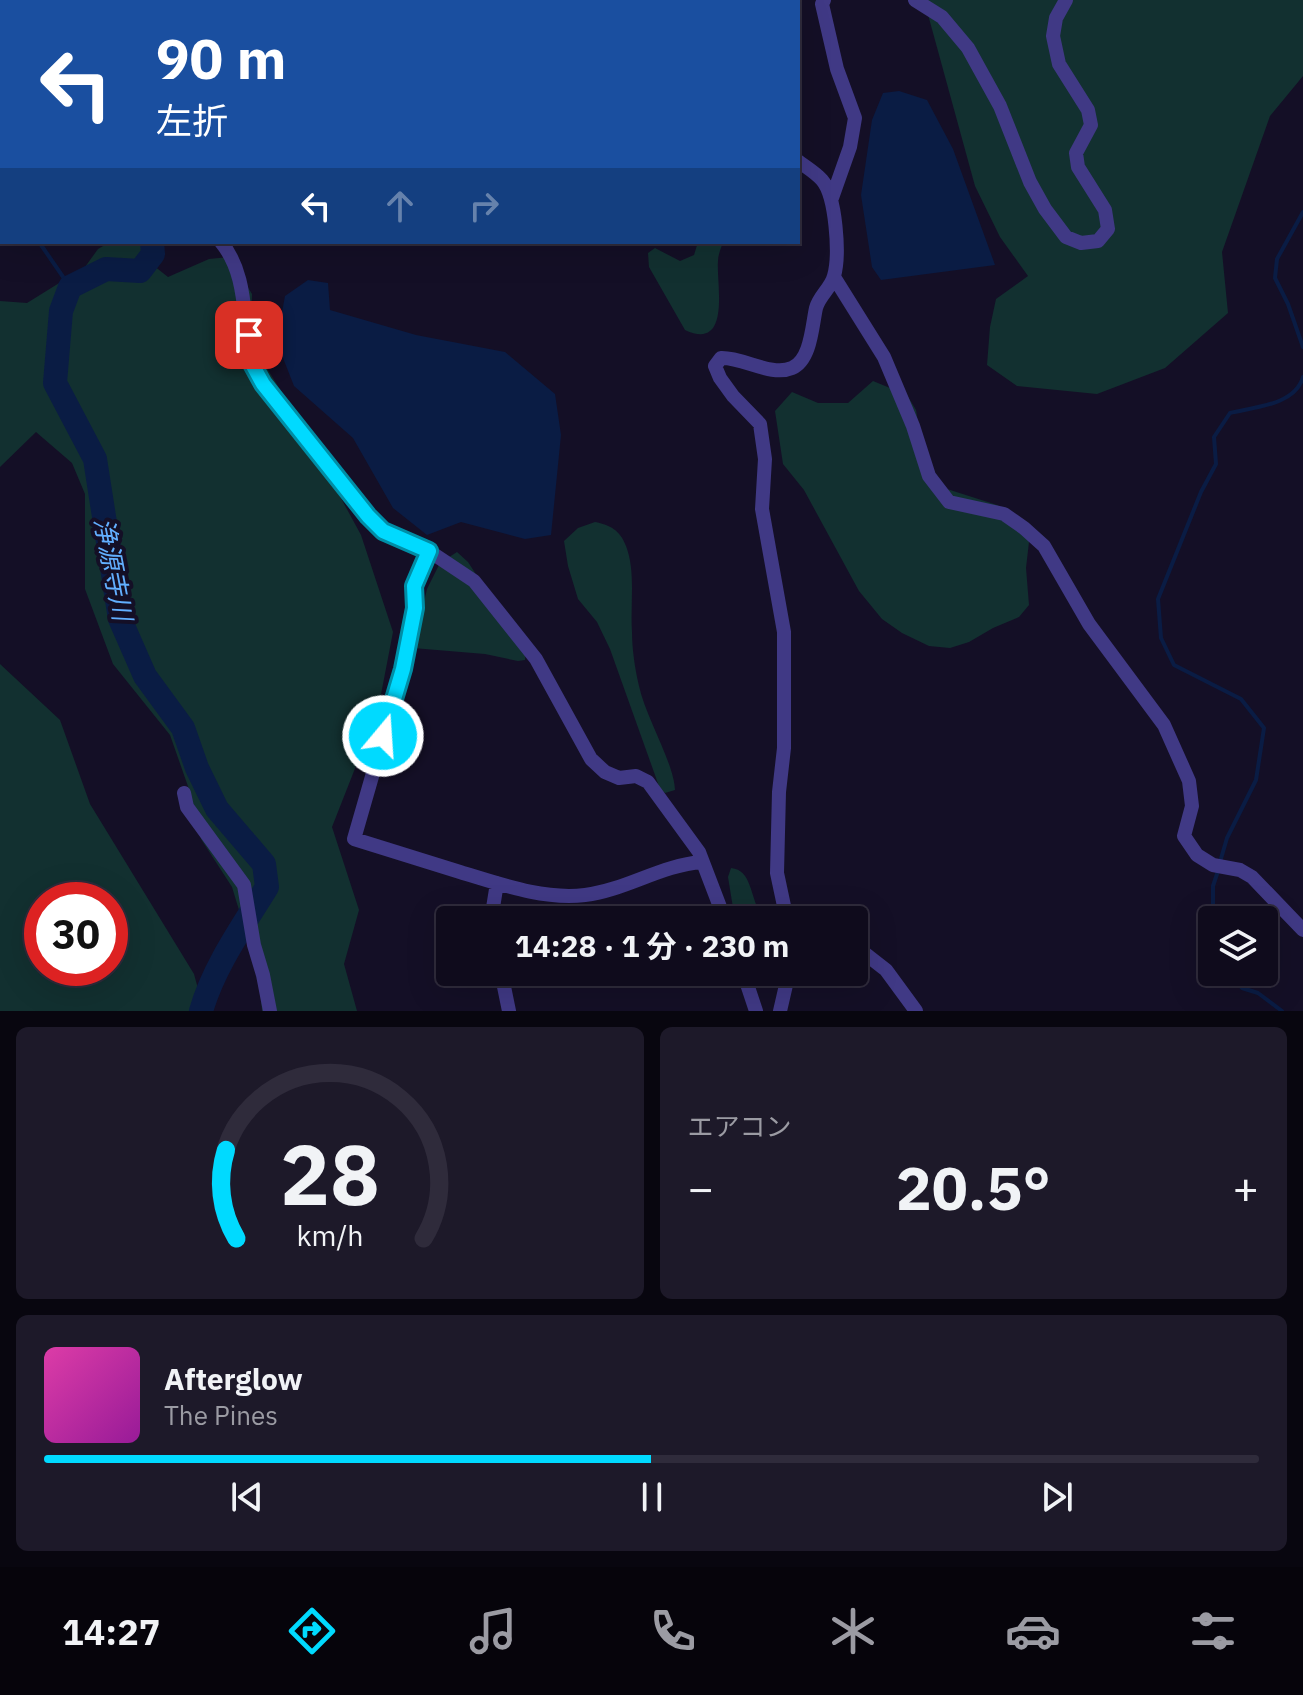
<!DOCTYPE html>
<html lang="ja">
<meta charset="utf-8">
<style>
body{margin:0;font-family:"IBM Plex Sans","Noto Sans JP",sans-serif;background:#1d1929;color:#f1f3f6;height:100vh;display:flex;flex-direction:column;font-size:30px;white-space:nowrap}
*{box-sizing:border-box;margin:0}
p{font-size:26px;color:#9b9ba3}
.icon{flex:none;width:44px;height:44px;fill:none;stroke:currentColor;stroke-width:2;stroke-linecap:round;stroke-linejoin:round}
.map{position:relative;height:1011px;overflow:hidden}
.side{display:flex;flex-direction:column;gap:16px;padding:16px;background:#08060f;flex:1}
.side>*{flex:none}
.guide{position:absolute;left:0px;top:0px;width:800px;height:244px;box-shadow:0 8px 32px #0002,0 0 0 2px #2f2b3b;background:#1a4fa0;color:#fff;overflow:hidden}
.fabs{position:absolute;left:1198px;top:906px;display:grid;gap:16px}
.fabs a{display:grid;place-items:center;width:80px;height:80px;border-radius:8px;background:#0f0b1c;box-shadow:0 8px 32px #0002,0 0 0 2px #2f2b3b;font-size:40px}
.speed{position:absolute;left:24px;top:882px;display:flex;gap:16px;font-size:40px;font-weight:700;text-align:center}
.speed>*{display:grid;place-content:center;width:104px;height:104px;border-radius:50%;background:#0f0b1c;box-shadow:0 8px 32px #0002,0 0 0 2px #2f2b3b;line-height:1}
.speed .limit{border:12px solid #d22;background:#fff;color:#111}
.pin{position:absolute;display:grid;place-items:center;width:68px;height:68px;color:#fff;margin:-34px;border-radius:16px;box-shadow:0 4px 12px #0006}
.me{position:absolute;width:88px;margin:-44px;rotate:18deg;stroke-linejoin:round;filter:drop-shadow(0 0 6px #0008)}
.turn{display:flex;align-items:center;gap:28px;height:168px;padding:0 24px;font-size:36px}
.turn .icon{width:104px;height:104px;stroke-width:2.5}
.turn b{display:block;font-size:56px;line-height:68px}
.lanes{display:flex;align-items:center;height:76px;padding:0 24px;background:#0003;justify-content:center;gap:40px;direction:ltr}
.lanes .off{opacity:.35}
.big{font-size:60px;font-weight:700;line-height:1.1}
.side .tile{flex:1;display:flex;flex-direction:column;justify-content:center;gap:12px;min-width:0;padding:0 28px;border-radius:12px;background:#1d1929}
.side .dial{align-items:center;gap:0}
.dial svg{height:208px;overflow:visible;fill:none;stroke:#2f2b3b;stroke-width:7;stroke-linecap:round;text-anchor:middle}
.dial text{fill:#f1f3f6;stroke:none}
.song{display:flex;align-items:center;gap:24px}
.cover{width:96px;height:96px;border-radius:12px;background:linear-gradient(135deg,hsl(320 70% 55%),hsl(300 70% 35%))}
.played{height:8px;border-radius:4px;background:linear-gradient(90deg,#00daff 50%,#2f2b3b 50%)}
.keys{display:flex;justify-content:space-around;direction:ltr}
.heat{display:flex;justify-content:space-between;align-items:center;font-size:44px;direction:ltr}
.side .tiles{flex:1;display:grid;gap:16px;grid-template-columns:1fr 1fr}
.tile:last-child{grid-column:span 2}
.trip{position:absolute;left:436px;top:906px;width:432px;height:80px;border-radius:8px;background:#0f0b1c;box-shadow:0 8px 32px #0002,0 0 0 2px #2f2b3b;font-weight:700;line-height:80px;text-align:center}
.dock{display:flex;height:128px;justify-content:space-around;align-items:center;background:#06040b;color:#9b9ba3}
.dock .icon{width:56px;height:56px}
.dock .active{color:#00daff}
.dock b{font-size:36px;color:#f1f3f6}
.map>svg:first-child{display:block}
</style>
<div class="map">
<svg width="1303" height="1011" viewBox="0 0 1303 1011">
<rect width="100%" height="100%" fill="#140f26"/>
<path fill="#123030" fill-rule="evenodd" d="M 54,0 L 287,0 L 55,2 Z
M 924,0 L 1303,0 L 1303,76 L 1270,116 L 1222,252 L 1228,313 L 1165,368 L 1097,394 L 1017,386 L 987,365 L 990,327 L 996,299 L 1028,276 L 1000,237 L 975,186 Z
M 110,242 L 145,242 L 144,258 L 168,277 L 209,259 L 229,257 L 252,294 L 251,343 L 293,410 L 361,535 L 393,632 L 378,710 L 332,827 L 359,910 L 344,964 L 357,1011 L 262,1011 L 259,976 L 232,887 L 201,839 L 190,792 L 170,735 L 113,664 L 85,589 L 85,494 L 72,463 L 36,432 L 0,467 L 0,301 L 27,303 L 85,267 L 98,249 Z
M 698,242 L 723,242 C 721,248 718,255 718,261 C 716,282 732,352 685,330 L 649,267 L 648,253 L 655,248 L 680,261 L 694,255 Z
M 873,381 L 907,395 L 916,410 L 924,458 L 947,489 L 997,505 L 1019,517 L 1027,532 L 1029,542 L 1026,568 L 1029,605 L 1019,617 L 993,628 L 969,642 L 950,648 L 929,646 L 902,633 L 882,619 L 859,591 L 804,490 L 783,464 L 775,411 L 792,392 L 818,403 L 848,403 Z
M 595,522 C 610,525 620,530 626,546 C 636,572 630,604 632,632 C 632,649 635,669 639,686 C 646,718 674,763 675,790 L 665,793 L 660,789 L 610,649 L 597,622 L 578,599 L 568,566 L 564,541 L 578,528 Z
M 457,552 L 468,562 L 526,651 L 525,660 L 518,661 L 485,654 L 413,648 L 427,589 L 440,563 Z
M 0,664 L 60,720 L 90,804 L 194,974 L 204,1011 L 0,1011 ZM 42,900 L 110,900 L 110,968 L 42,968 Z
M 731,868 C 752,870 750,897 760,912 L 758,920 L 735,920 L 728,877 Z"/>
<path fill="#0a1c44" d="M 899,91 L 927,100 L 953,149 L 995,265 L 881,280 L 872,267 L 861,195 L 872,120 L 883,93 Z
M 308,280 L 328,283 L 330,310 L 416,335 L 505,352 L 555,394 L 561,435 L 551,535 L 525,539 L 461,522 L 427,535 L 393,508 L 353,438 L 294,386 L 283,358 L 280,323 L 285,296 Z"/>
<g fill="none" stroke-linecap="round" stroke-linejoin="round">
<path stroke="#0a1c44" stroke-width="4" d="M 0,166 L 2,170
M 1303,212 L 1277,259 L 1275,278 L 1288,304 L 1303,347
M 39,242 L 70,287
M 1220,862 L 1227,838 L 1256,780 L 1264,728 L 1241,699 L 1174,665 L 1161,638 L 1158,599 L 1201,492 L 1216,464 L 1214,437 L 1230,413 C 1255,407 1295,405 1303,377
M 1213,920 L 1213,886 L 1218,871
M 1228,972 L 1242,988 L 1258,993 L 1282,1011"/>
<path stroke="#0a1c44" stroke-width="24" d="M 304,2 L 306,0
M 152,242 L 153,254 L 140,271 L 106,269 L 70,287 L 61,311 L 55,383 L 95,459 L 120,619 L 145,676 L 183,728 L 197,768 L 217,809 L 264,864 L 267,887 C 243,926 214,966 201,1011"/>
<path stroke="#403985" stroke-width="14" d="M 727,0 L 728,2
M 824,0 L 822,4 L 837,69 L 855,118 L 850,147 L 832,198
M 915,0 L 942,17 L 968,48 L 1000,106 L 1030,182 L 1045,209 L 1066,237 L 1081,243 L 1098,241 L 1108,229 L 1105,210 L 1078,167 L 1076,153 L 1091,125 L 1088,110 L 1059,64 L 1053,36 L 1056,18 L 1066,0
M 320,2 L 321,0
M 221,242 C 249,276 242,322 252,362 C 254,369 259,377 263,384 L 383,531 L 429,551 L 474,581 L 536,659 L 591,759 L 605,772 L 619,778 L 636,776 L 648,782 L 699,852 L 725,920
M 834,277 L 884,357 L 913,426 L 929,476 L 949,502 L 1004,514 L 1024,528 L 1044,546 L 1089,624 L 1164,725 L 1189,781 L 1192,806 L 1184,836 L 1197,855 L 1213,865 L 1240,870 L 1252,877 L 1303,930
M 429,551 L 414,586 L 415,608 L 403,669 L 354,839 C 389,850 424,861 460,872 C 500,884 543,900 585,895 C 626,890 661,865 702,862
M 184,793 L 187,807 L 244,885 L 254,945 L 263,975 L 270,1011
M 786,915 L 831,920
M 491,920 L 497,883
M 787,920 L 777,873 L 779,792 L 784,748 L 784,632 L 762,509 L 765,459 L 760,424 L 733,396 L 720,378 L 715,366 L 721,358 C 743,357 771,377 792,368 C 811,360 812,326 816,308 C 819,296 831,288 834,276 C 840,255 836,196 822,180 C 816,173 806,167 798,161
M 854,945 L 886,970 L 916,1011
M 501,972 L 509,1011
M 743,972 L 756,1011
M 780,1011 L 789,972"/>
</g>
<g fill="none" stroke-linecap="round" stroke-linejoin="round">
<defs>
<path id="route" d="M 249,335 L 252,364 L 263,384 L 368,516 L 383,531 L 429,551 L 414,586 L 415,608 L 403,669 L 383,736"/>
</defs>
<use href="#route" stroke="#008ea6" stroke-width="20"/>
<use href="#route" stroke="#00daff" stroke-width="14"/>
</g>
<g text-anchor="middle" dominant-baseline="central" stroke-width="8" stroke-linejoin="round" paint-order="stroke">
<g font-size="26" font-style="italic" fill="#62afff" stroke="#140f26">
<text transform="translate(114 569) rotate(79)">浄源寺川</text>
</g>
</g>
</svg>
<div class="fabs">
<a><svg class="icon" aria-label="layers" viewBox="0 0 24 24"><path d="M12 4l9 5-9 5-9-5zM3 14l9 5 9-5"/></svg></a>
</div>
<div class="speed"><div class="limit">30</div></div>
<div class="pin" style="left:249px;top:335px;background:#d93025"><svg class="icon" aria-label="arrive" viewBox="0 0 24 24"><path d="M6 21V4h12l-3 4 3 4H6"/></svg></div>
<svg class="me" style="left:383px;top:736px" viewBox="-20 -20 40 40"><circle r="17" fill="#00daff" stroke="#fff" stroke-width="3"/><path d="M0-11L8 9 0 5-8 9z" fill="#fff"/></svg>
<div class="trip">14:28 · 1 分 · 230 m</div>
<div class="guide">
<div class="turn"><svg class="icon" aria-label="left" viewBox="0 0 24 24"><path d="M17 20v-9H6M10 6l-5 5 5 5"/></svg><div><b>90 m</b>左折</div></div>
<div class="lanes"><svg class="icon" aria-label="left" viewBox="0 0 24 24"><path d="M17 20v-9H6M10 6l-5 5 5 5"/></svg><svg class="icon off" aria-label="ahead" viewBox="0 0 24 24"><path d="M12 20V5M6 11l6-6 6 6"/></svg><svg class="icon off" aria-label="right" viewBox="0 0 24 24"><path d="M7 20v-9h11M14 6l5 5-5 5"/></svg></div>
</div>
</div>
<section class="side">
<div class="tiles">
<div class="tile dial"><svg viewBox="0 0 100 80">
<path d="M14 69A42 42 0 1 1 86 69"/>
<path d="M14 69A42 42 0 0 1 10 35" stroke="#00daff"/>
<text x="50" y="56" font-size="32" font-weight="700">28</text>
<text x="50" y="72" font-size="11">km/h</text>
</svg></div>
<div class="tile"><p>エアコン</p>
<div class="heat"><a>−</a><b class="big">20.5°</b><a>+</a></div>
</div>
<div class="tile">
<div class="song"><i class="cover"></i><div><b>Afterglow</b><p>The Pines</p></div></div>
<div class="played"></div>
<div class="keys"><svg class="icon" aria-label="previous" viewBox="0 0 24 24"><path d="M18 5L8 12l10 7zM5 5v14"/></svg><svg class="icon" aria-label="pause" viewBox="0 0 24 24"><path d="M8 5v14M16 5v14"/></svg><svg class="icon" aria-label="next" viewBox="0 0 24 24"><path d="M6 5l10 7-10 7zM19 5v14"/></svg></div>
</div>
</div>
</section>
<nav class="dock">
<b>14:27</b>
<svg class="icon active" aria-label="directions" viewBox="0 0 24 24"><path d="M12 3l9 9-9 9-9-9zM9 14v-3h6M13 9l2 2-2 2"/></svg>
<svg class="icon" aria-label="music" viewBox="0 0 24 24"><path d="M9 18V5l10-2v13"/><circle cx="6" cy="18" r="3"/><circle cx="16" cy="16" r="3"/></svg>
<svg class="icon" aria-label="phone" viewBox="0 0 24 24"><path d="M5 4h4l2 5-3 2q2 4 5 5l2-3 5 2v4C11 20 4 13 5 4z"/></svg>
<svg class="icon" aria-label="climate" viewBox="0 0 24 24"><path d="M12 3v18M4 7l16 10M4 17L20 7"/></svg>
<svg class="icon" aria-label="car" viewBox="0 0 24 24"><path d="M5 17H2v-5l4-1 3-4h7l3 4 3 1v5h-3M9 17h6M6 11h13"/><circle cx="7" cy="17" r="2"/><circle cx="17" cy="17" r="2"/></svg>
<svg class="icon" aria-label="filters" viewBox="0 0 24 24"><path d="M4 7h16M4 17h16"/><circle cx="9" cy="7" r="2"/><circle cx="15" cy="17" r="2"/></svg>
</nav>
